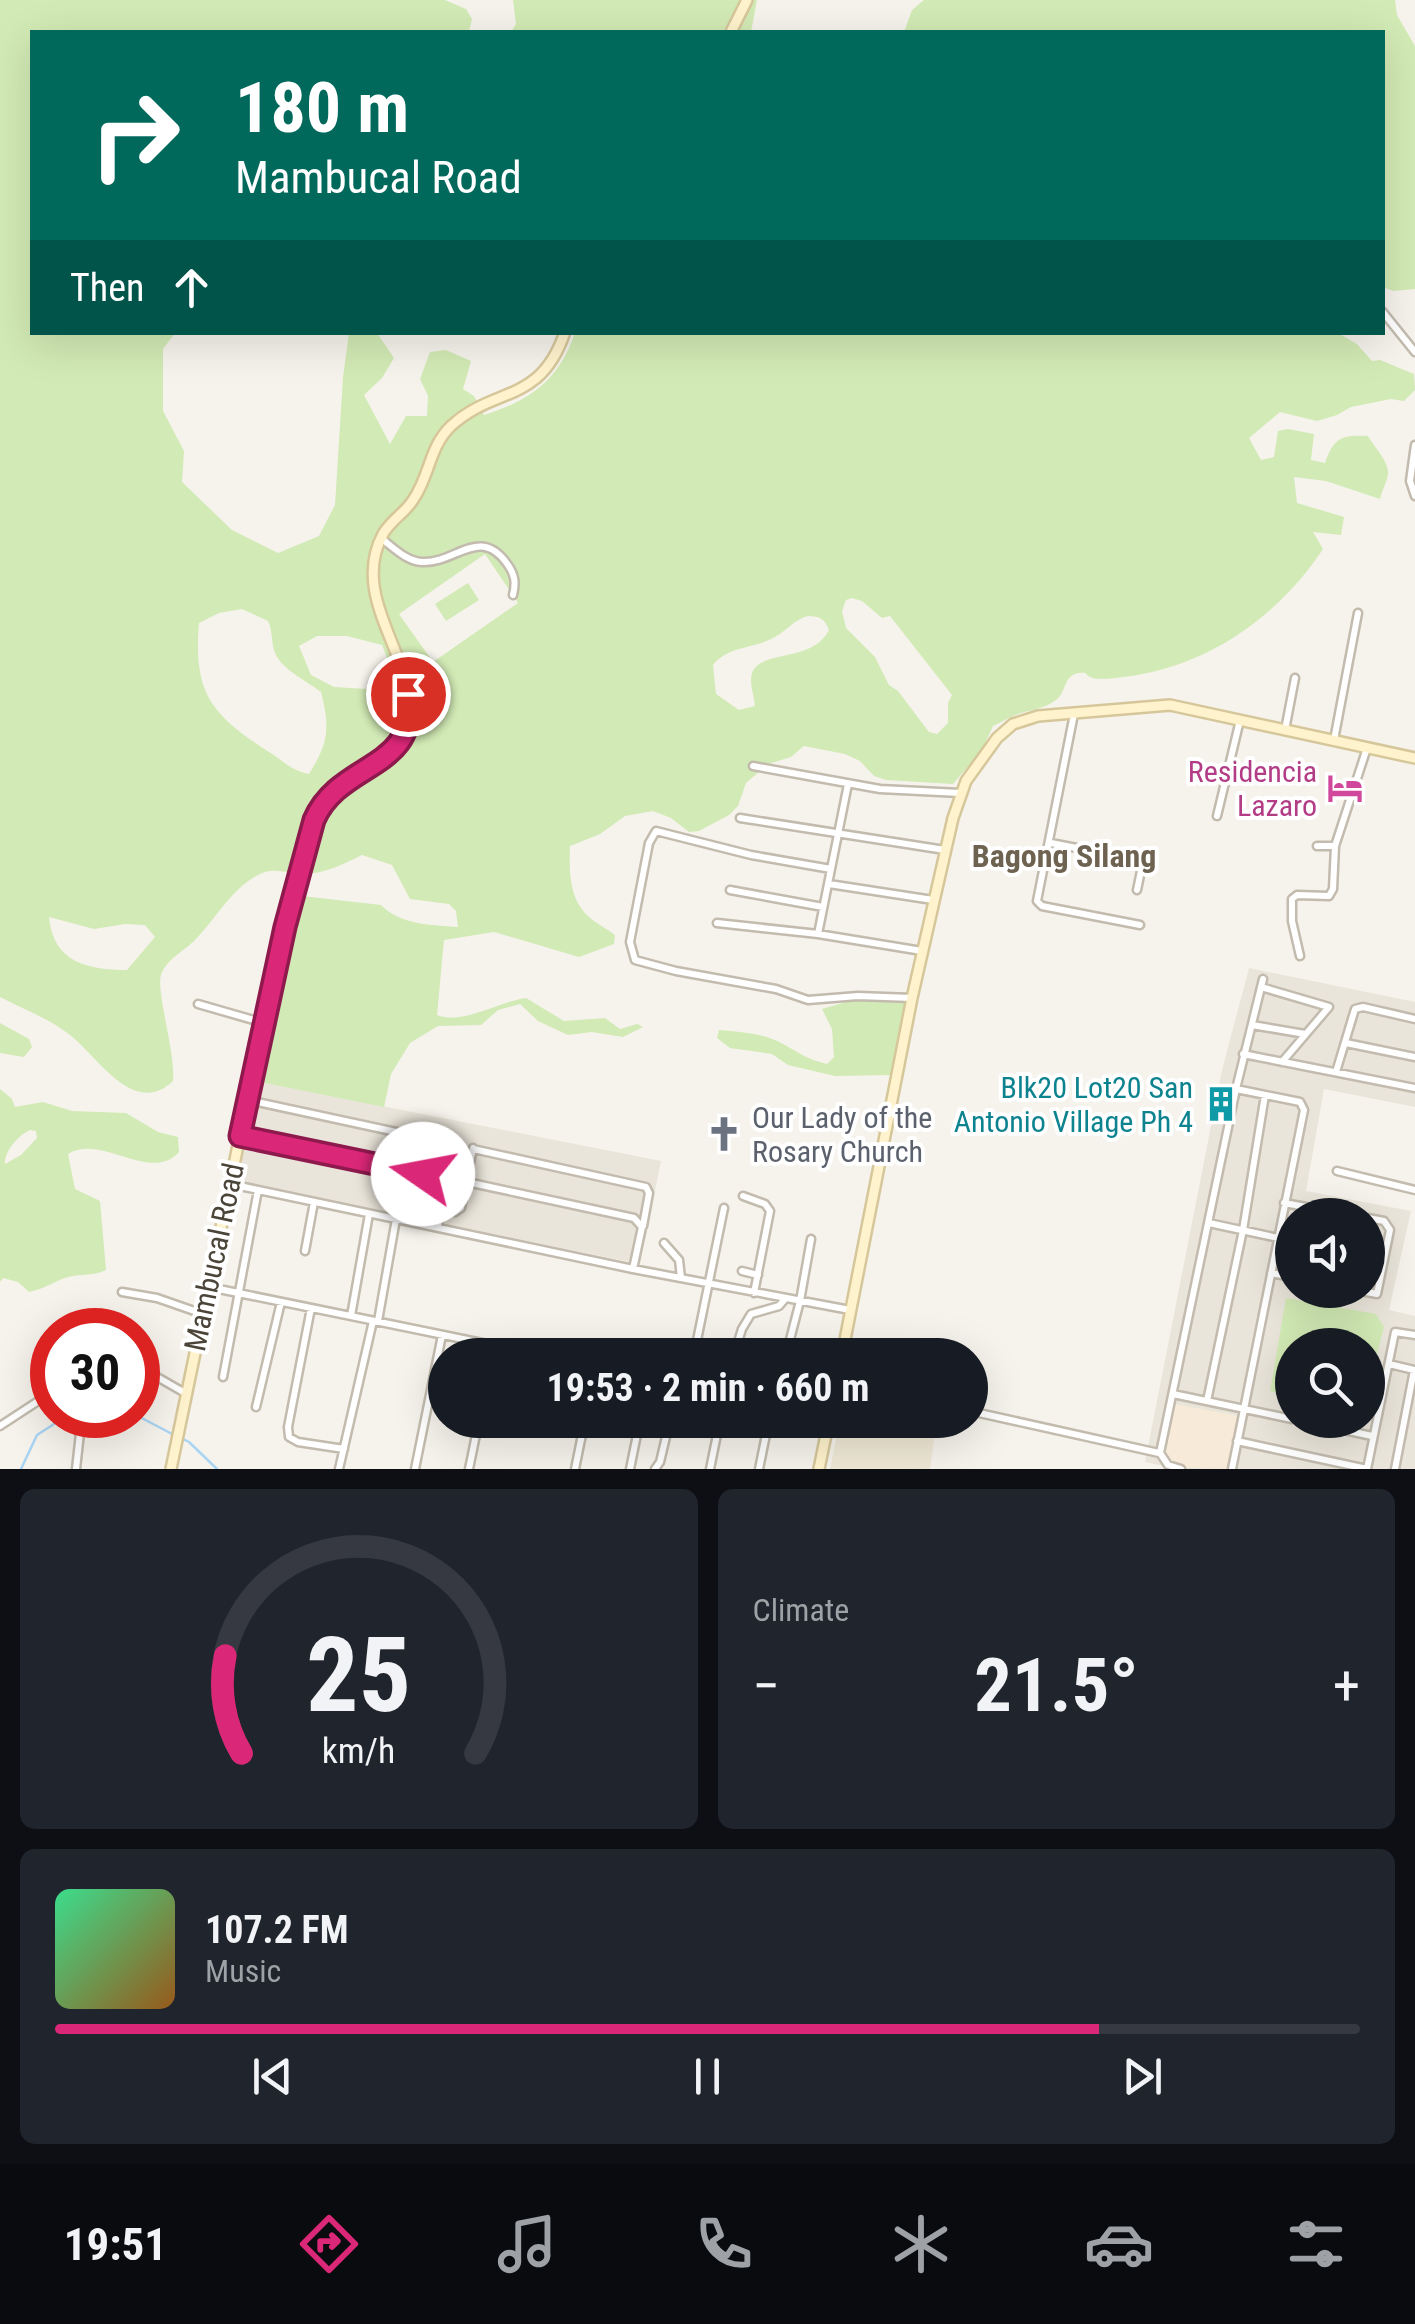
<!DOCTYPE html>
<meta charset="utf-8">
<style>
body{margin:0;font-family:"Roboto Condensed",sans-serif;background:#20242c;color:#f1f3f6;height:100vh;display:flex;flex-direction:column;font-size:38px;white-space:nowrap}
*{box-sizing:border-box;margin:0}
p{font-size:32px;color:#9ea1a6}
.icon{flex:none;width:55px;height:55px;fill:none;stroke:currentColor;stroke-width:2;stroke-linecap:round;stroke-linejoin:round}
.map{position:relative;height:1469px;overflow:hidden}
.sheet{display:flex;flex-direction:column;gap:20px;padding:20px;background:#0d0f14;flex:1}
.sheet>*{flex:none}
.guide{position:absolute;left:30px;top:30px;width:1355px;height:305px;border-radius:0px;box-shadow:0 10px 40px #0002;background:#00695c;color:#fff;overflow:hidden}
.fabs{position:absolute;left:1275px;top:1198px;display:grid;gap:20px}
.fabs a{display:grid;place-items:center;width:110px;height:110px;border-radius:50%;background:#171b24;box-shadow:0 10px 40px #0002;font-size:50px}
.speed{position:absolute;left:30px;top:1308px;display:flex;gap:20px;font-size:50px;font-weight:700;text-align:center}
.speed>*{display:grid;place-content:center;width:130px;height:130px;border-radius:50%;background:#171b24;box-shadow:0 10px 40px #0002;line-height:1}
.speed .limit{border:15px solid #d22;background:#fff;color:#111}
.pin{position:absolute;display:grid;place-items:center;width:85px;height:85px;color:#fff;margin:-42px;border:5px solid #fff;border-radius:50%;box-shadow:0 2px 10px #0007}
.me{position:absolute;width:110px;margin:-55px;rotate:282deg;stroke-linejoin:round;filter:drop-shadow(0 0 8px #0008)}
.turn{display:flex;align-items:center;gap:35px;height:210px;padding:0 40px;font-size:45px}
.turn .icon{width:130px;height:130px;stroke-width:2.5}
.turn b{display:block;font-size:70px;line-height:85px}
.then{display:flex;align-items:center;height:95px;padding:0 40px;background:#0003;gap:20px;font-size:38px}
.big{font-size:75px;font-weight:700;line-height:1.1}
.sheet .widget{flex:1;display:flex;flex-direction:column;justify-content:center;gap:15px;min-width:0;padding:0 35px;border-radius:15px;background:#20242c}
.sheet .dial{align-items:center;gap:0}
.dial svg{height:260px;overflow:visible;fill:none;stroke:#363941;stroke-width:7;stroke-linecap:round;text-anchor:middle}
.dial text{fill:#f1f3f6;stroke:none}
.song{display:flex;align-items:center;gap:30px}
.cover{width:120px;height:120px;border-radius:15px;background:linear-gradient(135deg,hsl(150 70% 55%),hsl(30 70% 35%))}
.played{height:10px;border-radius:5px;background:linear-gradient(90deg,#db2777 80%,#363941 80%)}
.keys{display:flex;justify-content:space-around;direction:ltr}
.heat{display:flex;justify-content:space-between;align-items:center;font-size:55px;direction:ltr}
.sheet .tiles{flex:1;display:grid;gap:20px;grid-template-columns:1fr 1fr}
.widget:last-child{grid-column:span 2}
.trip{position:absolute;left:428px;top:1338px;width:560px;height:100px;border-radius:50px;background:#171b24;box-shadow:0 10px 40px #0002;font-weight:700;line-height:100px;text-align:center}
.menu{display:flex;height:160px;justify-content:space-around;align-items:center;background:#090b0e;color:#9ea1a6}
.menu .icon{width:70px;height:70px}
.menu .current{color:#db2777}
.menu b{font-size:45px;color:#f1f3f6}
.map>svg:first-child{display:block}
</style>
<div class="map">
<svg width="1415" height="1469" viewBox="0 0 1415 1469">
<rect width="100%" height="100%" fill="#f6f3ec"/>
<path fill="#eae5da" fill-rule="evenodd" d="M 1249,968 L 1415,1002 L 1415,1107 L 1324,1089 L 1306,1191 L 1411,1211 L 1389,1310 L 1415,1316 L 1415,1469 L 1177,1469 L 1145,1462 L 1222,1070 ZM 1292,1215 L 1368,1215 L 1368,1290 L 1292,1290 ZM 1292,1345 L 1368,1345 L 1368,1420 L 1292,1420 Z
M 255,1081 L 661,1161 L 640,1264 L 233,1181 Z"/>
<path fill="#f7ead8" d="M 1175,1404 L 1238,1416 L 1228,1469 L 1169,1467 L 1165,1456 Z"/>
<path fill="#efe8d6" d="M 840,1420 L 900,1420 L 936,1427 L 930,1469 L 830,1469 Z"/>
<path fill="#d2eab5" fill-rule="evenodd" d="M 0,0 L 445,0 L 466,9 L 472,19 L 469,32 L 32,32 L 32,332 L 175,333 L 163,349 L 163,411 L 184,451 L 182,482 L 232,530 L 278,553 L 319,536 L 335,505 L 343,377 L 349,333 L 377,333 L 394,358 L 382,378 L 364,395 L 390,444 L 406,416 L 427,416 L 428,396 L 420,379 L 430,352 L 446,350 L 471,361 L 463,389 L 474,396 L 484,415 C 531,400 558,381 575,333 L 1338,333 L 1357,344 L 1372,361 L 1380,360 L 1414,374 L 1415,390 L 1404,401 L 1391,399 L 1351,407 L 1337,415 L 1317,421 L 1280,412 L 1249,438 L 1261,460 L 1274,457 L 1278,431 L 1288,429 L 1314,434 L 1311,460 L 1325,463 C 1334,437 1342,435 1368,436 C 1374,447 1389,461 1388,474 C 1387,482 1382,490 1380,499 L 1326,481 L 1294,477 L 1297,503 L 1344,517 L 1341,535 L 1313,532 L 1323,549 C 1277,618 1207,667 1124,677 C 1115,678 1101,680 1093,678 C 1083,675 1090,672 1079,673 C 1063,675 1067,692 1056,700 C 1045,709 1027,710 1013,716 C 1006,719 1000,723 993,726 L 982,750 L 953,784 L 886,780 L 874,776 L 860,761 L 845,754 L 804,746 L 791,757 L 768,764 L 746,783 L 738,806 L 729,815 L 699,831 L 689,832 L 671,818 L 653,811 L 625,816 L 600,834 L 570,846 C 569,870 569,899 588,916 C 595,923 606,928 615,935 L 614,944 L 579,957 L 494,932 L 444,940 L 437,1015 C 464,1025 497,1002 526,998 L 564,1021 L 605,1018 L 620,1029 L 637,1024 L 643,1027 L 623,1037 L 592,1032 L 568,1035 L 538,1021 L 520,1004 L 498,1010 L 481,1025 L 438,1026 L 410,1043 L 391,1074 L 384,1107 L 255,1081 L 302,896 L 381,905 C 400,925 432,925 458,927 L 456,911 L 449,904 L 410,899 L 392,865 L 362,855 C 343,864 325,874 303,874 C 290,874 278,868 265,872 C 234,883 215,921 193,942 C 182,952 166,960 161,975 C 156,993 176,1054 173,1081 C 134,1118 99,1058 70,1035 C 50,1019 23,1009 0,997 ZM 485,554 L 518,603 L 433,662 L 399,614 ZM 852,598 L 862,601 L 882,618 L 890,616 L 952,695 L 948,703 L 948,723 L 937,734 L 929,732 L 898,691 L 889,685 L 875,657 L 846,628 L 842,611 L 846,600 ZM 242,609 L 268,621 C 273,631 271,643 275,653 C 282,670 307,681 321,692 C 330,728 329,742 309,774 C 290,770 284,761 269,752 C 212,715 193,694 199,623 L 219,613 ZM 808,616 C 820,616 825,619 829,630 C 813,663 761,649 752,673 C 749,682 754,696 755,706 L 739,710 L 716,694 L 713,665 C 728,646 753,649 773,638 C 787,631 793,620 808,616 ZM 317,636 L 347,636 L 382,645 L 387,658 L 383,690 L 334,687 L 311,675 L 299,646 ZM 49,917 L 94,929 L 125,924 L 145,925 L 155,937 L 127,970 C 87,970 53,962 49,917 Z
M 513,0 L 757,0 L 751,32 L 511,32 L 516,24 Z
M 924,0 L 1395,0 L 1397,15 L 1415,46 L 1415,289 L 1393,291 L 1383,287 L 1382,32 L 904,32 L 912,10 Z
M 468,583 L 479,600 L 446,621 L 435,604 Z
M 853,1000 L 905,1003 L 891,1075 L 835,1076 L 788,1065 L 772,1054 L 730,1048 L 717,1038 L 719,1030 C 740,1032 764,1033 783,1044 C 799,1053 809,1060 827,1064 L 834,1057 L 832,1029 L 822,1009 Z
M 0,1023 L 29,1039 L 32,1047 L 24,1057 L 0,1053 Z
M 0,1089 L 12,1099 L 15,1107 L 43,1102 L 72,1111 L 126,1113 L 158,1132 L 178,1137 L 179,1152 C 151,1184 101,1133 68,1154 L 75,1189 L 100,1201 L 106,1270 C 92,1277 76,1273 62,1279 C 51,1284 42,1289 29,1292 L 18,1282 L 3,1278 L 0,1282 ZM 30,1130 L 36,1131 L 37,1138 L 21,1155 L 5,1164 C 4,1151 19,1135 30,1130 Z
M 1286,1298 L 1376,1314 L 1384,1327 L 1368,1389 L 1368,1345 L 1292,1345 L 1292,1397 L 1270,1391 Z"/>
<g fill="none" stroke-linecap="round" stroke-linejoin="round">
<path stroke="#a9d4f2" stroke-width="2.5" d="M 136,1415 L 174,1435
M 181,1438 L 189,1442 L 217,1469
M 21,1469 L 37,1435 L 68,1415"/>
<defs>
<path id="street" d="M 1382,311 L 1415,352
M 1415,445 L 1410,481 L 1415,496
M 382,539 C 394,548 406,561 422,562 C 456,564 480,524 508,565 C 515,575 516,583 513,595
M 1074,714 L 1037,901 L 1042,906 L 1140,925
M 1285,730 L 1295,678
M 1334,740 L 1358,613
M 753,766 L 880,789 L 960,793
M 1217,816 L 1240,720
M 740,818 L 945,850
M 1051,843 L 1143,861 L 1137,890
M 1335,846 L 1367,748
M 831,869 L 751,855 L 656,831 L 649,843 L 630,942 L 635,960 L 676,971 L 776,989 L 808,1000 L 858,996 L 912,998
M 829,884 L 933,900
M 730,890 L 823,907
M 717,923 L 818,934 L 922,951
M 818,934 L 848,784
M 1300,956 L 1292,921 L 1292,899 L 1297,895 L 1329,896 L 1333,889 L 1335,846 L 1317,846
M 1261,987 L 1329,1007 L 1282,1062
M 198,1004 L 264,1023
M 1252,1025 L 1305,1034
M 1346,1043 L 1415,1057
M 1243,1054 L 1415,1088
M 1336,1072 L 1355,1009 L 1363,1007 L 1415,1019
M 1236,1089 L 1263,979
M 248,1100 L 424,1138 L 434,1147 L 428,1176
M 240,1136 L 428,1176 L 425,1202 L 440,1212 L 438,1228
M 473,1149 L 646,1187 L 649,1193 L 643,1226
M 1337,1171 L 1415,1190
M 467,1182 L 634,1218 L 642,1227 L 633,1269
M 230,1184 L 633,1269 L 850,1310
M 743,1196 L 765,1204 L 770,1211 L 754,1293
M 1284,1203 L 1350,1215
M 440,1212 L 455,1212 L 461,1208 L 473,1148
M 1209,1223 L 1292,1241
M 664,1243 L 679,1260 L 681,1278
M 305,1251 L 314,1202
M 1368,1256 L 1383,1260
M 742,1271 L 758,1275
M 1271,1273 L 1292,1277
M 209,1287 L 541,1355
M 1356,1290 L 1377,1294 L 1390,1230 L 1384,1221 L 1368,1218
M 122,1292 L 157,1298 L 203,1314
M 311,1308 L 288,1427 L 289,1437 L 298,1442 L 344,1449
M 351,1316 L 369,1214
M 378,1321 L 396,1219
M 694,1355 L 724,1208
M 734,1355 L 742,1329 L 751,1314 L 779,1306 L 785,1299
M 786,1355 L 800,1301 L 811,1239
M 1389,1364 L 1414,1370
M 138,1366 L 185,1393
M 223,1377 L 258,1190
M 1173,1394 L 1292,1419
M 1207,1401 L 1243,1230 L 1265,1095
M 256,1407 L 281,1302
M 970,1411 L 1159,1453
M 1298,1420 L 1372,1436
M 0,1426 L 52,1392
M 1237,1441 L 1367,1469
M 76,1469 L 82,1415
M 339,1469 L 373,1321
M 415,1469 L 442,1335
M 469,1469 L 479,1420
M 575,1469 L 585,1420
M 630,1469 L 640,1420
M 655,1469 L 660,1462 L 670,1420
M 710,1469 L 720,1420
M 759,1469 L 769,1420
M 1181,1469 L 1168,1465 L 1160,1453 L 1236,1089 L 1300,1102 L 1304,1110 L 1232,1469
M 1367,1469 L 1395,1332 L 1415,1335
M 1395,1469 L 1414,1370"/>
<path id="secondary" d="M 731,32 L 747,0
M 842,1355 L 912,998 L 953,818 L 966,781 L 997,738 L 1013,724 L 1038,716 L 1170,705 L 1415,758
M 171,1469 L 241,1131 L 308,835 C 314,820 319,806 329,795 C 352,771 401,762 409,726 C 422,663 347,601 383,534 C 391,520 405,513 413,500 C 430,476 429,447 451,426 C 496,385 540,405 565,332
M 819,1469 L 829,1420"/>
</defs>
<use href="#street" stroke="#c2bbae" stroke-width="11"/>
<use href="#secondary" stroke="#d6c79b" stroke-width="14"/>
<use href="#street" stroke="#fff" stroke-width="6"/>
<use href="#secondary" stroke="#fff3cd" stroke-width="9"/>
</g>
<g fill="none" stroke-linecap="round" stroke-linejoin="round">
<defs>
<path id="route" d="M 408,694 C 420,771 340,760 314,820 L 285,927 L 240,1136 L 423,1174"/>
</defs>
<use href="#route" stroke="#8e194d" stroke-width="25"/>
<use href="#route" stroke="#db2777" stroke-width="18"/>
</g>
<defs>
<symbol id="hotel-bare" viewBox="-9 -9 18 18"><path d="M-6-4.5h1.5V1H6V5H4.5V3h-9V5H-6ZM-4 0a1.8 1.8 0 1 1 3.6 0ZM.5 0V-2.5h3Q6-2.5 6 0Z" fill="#d1479c" stroke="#fff" stroke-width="2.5" paint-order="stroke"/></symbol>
<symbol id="building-bare" viewBox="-9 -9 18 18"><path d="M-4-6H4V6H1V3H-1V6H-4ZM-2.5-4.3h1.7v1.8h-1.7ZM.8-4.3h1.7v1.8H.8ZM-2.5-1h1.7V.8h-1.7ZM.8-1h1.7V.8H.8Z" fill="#0f9aa8" stroke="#fff" stroke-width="2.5" paint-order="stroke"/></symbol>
<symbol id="church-bare" viewBox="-9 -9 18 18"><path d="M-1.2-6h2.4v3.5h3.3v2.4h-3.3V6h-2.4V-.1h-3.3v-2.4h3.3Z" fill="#6b7280" stroke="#fff" stroke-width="2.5" paint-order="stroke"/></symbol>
</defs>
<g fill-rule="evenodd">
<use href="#hotel-bare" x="1320" y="763" width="50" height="50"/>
<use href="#building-bare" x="1196" y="1079" width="50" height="50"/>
<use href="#church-bare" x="699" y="1109" width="50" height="50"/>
</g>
<g text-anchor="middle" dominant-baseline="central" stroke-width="8" stroke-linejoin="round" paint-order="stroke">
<g font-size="30" fill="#b23c85" stroke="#fff" text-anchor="end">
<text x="1317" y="771">Residencia<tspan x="1317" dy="34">Lazaro</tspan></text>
</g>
<g font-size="30" fill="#0d838f" stroke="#fff" text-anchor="end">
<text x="1193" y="1087">Blk20 Lot20 San<tspan x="1193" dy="34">Antonio Village Ph 4</tspan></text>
</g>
<g font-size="30" fill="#5b616d" stroke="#fff" text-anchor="start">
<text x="752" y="1117">Our Lady of the<tspan x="752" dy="34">Rosary Church</tspan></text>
</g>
<g font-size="30" fill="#4b4439" stroke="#fff">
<text transform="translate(214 1257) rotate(-78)">Mambucal Road</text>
</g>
<g font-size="32" font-weight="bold" fill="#6e6250" stroke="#fff">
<text x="1064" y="856">Bagong Silang</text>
</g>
</g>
</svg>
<div class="fabs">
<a><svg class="icon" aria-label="sound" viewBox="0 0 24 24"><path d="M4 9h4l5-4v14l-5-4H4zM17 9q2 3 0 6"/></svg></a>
<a><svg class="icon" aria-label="search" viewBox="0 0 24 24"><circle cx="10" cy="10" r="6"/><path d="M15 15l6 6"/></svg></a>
</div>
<div class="speed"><div class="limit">30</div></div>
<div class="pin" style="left:408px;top:694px;background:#d93025"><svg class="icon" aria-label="arrive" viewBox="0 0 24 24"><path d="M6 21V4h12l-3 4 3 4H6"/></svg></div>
<svg class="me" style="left:423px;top:1174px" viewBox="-20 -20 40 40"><circle r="19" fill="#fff"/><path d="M0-13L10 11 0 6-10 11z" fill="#db2777"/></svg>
<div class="trip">19:53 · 2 min · 660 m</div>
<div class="guide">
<div class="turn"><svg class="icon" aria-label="right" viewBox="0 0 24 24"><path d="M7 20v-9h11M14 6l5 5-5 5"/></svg><div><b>180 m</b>Mambucal Road</div></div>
<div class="then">Then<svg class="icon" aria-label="ahead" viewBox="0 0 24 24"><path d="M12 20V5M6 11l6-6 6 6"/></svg></div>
</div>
</div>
<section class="sheet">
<div class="tiles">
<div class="widget dial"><svg viewBox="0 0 100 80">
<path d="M14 69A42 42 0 1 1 86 69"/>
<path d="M14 69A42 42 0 0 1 9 39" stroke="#db2777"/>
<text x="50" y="56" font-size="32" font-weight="700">25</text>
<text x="50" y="72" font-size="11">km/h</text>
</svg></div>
<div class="widget"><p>Climate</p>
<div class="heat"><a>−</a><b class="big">21.5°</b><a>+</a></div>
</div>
<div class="widget">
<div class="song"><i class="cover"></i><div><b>107.2 FM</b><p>Music</p></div></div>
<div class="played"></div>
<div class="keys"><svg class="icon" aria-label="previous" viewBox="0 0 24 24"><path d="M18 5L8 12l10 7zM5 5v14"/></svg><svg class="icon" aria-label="pause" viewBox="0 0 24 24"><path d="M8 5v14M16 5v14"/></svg><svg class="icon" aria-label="next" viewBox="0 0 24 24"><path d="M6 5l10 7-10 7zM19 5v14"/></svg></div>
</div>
</div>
</section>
<nav class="menu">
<b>19:51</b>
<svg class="icon current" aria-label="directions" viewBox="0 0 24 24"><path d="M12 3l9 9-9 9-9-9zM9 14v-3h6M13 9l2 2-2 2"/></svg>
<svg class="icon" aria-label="music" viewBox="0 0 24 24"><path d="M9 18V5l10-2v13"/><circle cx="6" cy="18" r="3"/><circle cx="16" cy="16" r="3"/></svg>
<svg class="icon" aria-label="phone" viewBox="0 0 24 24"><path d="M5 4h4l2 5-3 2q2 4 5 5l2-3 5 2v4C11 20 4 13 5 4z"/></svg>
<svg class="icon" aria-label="climate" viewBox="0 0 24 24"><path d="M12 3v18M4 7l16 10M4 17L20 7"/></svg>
<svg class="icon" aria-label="car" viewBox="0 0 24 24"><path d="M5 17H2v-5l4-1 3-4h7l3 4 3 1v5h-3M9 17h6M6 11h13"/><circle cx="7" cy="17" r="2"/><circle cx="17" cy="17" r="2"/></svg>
<svg class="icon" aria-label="filters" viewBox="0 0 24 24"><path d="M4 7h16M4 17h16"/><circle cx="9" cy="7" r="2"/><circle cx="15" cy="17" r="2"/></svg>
</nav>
